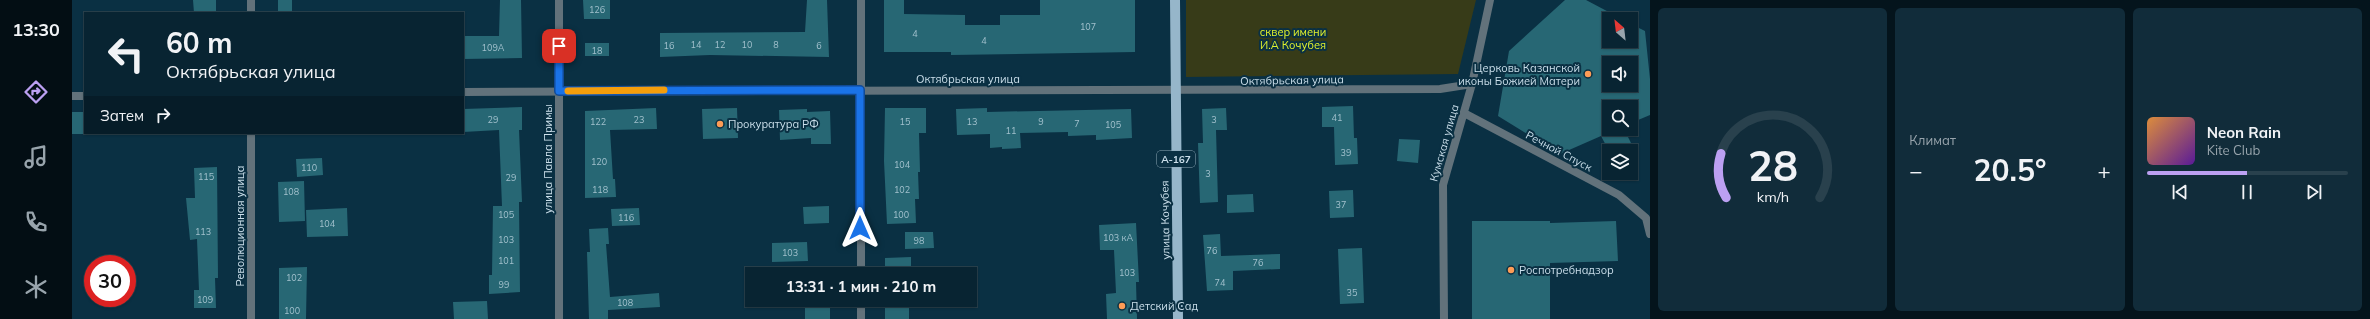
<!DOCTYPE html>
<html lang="ru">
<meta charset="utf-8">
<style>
body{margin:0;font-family:Mulish,sans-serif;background:#112c3a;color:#f1f3f6;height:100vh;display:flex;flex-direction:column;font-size:15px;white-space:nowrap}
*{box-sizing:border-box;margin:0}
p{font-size:13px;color:#98a4ac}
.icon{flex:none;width:22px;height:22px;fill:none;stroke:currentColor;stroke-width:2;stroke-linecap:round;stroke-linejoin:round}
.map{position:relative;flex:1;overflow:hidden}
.side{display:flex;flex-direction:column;gap:8px;padding:8px;background:#04141c;width:720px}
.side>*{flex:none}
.banner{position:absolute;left:12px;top:12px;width:380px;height:122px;border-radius:0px;box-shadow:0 1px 3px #0004,0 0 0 1px #29414d;background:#082432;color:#f1f3f6;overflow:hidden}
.needle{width:26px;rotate:332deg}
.tools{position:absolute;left:1530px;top:12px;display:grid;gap:8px}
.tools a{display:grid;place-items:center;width:36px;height:36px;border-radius:0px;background:#082432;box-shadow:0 1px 3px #0004,0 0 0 1px #29414d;font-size:20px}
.speed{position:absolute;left:12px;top:255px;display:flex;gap:8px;font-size:20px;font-weight:700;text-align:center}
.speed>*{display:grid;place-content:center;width:52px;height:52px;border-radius:50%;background:#082432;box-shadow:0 1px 3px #0004,0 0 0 1px #29414d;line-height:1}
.speed .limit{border:6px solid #d22;background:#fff;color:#111}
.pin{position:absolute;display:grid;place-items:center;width:34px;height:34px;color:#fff;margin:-17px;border-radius:8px;box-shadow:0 2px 6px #0006}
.me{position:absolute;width:44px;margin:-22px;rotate:0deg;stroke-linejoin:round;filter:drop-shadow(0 0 3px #0008)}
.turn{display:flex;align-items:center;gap:14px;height:84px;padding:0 16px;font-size:18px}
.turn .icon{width:52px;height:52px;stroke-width:2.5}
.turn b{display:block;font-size:28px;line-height:34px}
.then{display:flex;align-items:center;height:38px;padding:0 16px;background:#0003;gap:8px;font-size:15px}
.big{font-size:30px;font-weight:700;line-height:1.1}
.side .card{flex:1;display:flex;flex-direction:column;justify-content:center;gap:6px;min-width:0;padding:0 14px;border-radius:6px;background:#112c3a}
.side .dial{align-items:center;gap:0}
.dial svg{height:104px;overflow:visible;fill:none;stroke:#29414d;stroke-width:7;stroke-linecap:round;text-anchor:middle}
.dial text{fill:#f1f3f6;stroke:none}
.song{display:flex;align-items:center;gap:12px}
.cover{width:48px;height:48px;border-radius:6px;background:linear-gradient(135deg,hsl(30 70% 55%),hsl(270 70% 35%))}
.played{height:4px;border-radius:2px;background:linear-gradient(90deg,#bca0f2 50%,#29414d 50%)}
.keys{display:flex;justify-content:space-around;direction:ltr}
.heat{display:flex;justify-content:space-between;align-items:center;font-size:22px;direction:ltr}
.side .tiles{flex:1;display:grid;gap:8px;grid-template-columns:repeat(3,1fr)}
.trip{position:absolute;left:673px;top:267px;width:232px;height:40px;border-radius:0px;background:#082432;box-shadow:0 1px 3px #0004,0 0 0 1px #29414d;font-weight:700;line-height:40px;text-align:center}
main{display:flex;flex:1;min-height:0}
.menu{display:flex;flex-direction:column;width:72px;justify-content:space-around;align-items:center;background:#030e14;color:#98a4ac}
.menu .icon{width:28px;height:28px}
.menu .current{color:#bca0f2}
.menu b{font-size:18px;color:#f1f3f6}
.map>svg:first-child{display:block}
</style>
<main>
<nav class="menu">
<b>13:30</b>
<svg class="icon current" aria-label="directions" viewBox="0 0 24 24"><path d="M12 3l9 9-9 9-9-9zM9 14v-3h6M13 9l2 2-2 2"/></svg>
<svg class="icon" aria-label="music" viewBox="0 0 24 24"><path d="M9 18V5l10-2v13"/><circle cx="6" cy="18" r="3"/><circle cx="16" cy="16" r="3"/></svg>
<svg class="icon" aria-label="phone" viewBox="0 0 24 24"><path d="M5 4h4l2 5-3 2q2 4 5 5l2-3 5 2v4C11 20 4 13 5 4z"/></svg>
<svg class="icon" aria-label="climate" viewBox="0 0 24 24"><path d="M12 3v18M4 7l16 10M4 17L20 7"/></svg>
</nav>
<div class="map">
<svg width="1578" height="319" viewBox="0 0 1578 319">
<rect width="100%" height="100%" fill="#0a3043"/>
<path fill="#373b18" d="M 1114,0 L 1404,0 L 1386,74 L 1114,77 Z"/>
<path fill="#276774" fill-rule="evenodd" d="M 121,0 L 144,0 L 144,13 L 122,13 Z
M 206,0 L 220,0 L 220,13 L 206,13 Z
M 428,0 L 449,0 L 450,58 L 391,59 L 391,36 L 427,36 Z
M 511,0 L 538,0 L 538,19 L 512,19 Z
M 735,0 L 755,0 L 757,57 L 638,55 L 588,57 L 588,33 L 733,32 Z
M 812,0 L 832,0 L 832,14 L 893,15 L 893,25 L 928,25 L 928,15 L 968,15 L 968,0 L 1063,0 L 1063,52 L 879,55 L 879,52 L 812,52 Z
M 1493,0 L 1514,0 L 1550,19 L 1537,19 L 1537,41 L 1559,41 L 1559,24 L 1573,31 L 1578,79 L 1578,115 L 1559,123 L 1559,107 L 1537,107 L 1537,129 L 1552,129 L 1563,151 L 1537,151 L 1529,136 L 1488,154 L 1426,116 L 1437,51 ZM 1537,63 L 1559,63 L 1559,85 L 1537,85 Z
M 513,43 L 537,43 L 537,56 L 513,56 Z
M 1281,106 L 1282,138 L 1285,138 L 1286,164 L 1263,165 L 1262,127 L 1250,127 L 1250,107 Z
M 450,107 L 450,130 L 447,130 L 450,202 L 447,202 L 448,292 L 417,294 L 417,275 L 420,275 L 421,206 L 430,206 L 427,130 L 391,132 L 391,109 Z
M 584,108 L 585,129 L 538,130 L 541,179 L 543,179 L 544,197 L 513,198 L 513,111 Z
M 665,108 L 666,138 L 631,139 L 630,109 Z
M 813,108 L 854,108 L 854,133 L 847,133 L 848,172 L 846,172 L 847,199 L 843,199 L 844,223 L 815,224 L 812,161 Z
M 915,108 L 915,112 L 1059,109 L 1060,138 L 1024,140 L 1024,135 L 996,136 L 996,132 L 948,133 L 949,148 L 930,149 L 930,147 L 918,148 L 918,134 L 885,135 L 884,109 Z
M 1154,108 L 1155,130 L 1144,130 L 1146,202 L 1128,203 L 1126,143 L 1131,143 L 1130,109 Z
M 735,109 L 735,112 L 758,111 L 759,144 L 739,144 L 739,138 L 708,140 L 707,110 Z
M 0,112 L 12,112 L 12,134 L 0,134 Z
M 1327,139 L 1348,140 L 1346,163 L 1325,161 Z
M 250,158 L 251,175 L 225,177 L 224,159 Z
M 145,167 L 146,278 L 143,278 L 144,308 L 122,308 L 122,290 L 127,290 L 125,239 L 118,240 L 114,198 L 123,198 L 122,168 Z
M 232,181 L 233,221 L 207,222 L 206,182 Z
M 1281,190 L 1282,217 L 1258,218 L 1257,191 Z
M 1181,194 L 1182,212 L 1155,213 L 1155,195 Z
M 757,206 L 757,223 L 732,224 L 731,207 Z
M 275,208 L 276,236 L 235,237 L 234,210 Z
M 567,208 L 568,225 L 540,226 L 539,209 Z
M 1400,221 L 1478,221 L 1478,223 L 1544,221 L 1546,261 L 1478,263 L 1478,319 L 1400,319 Z
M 1064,223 L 1067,282 L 1064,282 L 1065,319 L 1035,319 L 1034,294 L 1044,293 L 1042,250 L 1028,250 L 1027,225 Z
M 536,228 L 537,244 L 534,244 L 538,297 L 587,293 L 588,307 L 536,310 L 536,319 L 517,319 L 515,252 L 518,252 L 517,229 Z
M 833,232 L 861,232 L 862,248 L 833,249 Z
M 1148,234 L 1149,256 L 1208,254 L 1208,269 L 1161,271 L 1161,290 L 1135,291 L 1131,235 Z
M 735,242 L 736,261 L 700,262 L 700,243 Z
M 1290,248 L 1292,303 L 1268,304 L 1266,249 Z
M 839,257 L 839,273 L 813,274 L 813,258 Z
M 235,267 L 234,319 L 207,319 L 207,268 Z
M 415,301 L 416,319 L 382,319 L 381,302 Z
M 758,301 L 758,319 L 733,319 L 733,302 Z
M 837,304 L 837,319 L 813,319 L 813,305 Z"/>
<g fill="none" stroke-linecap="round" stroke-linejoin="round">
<path stroke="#62727b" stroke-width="8" d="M 179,0 L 179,13
M 789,0 L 789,274
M 391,92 C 717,90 1043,93 1368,89 L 1400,84
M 0,96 L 13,96
M 1392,113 L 1547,195 L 1574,218 L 1578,234
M 789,300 L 789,319
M 179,319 L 179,133
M 487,319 L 487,0
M 1372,319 L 1371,185 L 1400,84 L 1418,0"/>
<path stroke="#96b6ca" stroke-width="10" d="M 1103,0 L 1106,319"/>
</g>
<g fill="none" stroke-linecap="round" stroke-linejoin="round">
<defs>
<path id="route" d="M 487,46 L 487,91 L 788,90 L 788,228"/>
</defs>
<use href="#route" stroke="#114b97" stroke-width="10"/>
<use href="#route" stroke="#1a73e8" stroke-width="7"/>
<path stroke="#f59e0b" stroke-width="7" d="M 496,91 L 592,90"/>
</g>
<g fill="#fd9c56" stroke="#0a3043" stroke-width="1.5">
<circle cx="1516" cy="74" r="4"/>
<circle cx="648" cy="124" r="4"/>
<circle cx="1439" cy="270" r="4"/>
<circle cx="1050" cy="306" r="4"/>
</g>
<g text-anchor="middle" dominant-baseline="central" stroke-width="4" stroke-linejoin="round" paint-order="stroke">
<g font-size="9" fill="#a2c1cd">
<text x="525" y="9">126</text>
<text x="1016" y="26">107</text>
<text x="843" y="33">4</text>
<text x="912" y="40">4</text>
<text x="624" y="44">14</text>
<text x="648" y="44">12</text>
<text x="675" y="44">10</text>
<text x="704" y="44">8</text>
<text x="597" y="45">16</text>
<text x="747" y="45">6</text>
<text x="421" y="47">109А</text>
<text x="525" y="50">18</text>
<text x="1265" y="117">41</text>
<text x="421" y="119">29</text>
<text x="567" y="119">23</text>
<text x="1142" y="119">3</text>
<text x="526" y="121">122</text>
<text x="833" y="121">15</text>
<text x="900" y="121">13</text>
<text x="969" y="121">9</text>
<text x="1005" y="123">7</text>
<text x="1041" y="124">105</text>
<text x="939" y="130">11</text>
<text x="1274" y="152">39</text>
<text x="527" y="161">120</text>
<text x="830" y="164">104</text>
<text x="237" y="167">110</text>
<text x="1136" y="173">3</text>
<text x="134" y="176">115</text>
<text x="439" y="177">29</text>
<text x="528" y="189">118</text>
<text x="830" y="189">102</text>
<text x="219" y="191">108</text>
<text x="1269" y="204">37</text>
<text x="434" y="214">105</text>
<text x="829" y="214">100</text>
<text x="554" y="217">116</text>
<text x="255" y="223">104</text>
<text x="131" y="231">113</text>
<text x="1046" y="237">103 кА</text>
<text x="434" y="239">103</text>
<text x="847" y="240">98</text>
<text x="1140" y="250">76</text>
<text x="718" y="252">103</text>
<text x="434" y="260">101</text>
<text x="1186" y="262">76</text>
<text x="1055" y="272">103</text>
<text x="222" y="277">102</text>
<text x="1148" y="282">74</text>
<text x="432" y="284">99</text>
<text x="1280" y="292">35</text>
<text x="133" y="299">109</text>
<text x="553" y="302">108</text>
<text x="220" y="310">100</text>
</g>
<rect fill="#0a3043" stroke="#91aab9" stroke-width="1" x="1085" y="151" width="38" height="16" rx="3"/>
<g font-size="10" font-weight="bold" fill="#cbdfeb">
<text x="1104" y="159">А-167</text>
</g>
<g font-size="11" fill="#e2f22c" stroke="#0a3043">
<text x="1221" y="32">сквер имени<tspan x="1221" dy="13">И.А Кочубея</tspan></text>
</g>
<g font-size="11" fill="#cbdfeb" stroke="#0a3043" text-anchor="start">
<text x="1508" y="68" text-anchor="end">Церковь Казанской<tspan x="1508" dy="13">иконы Божией Матери</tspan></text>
<text x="656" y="124">Прокуратура РФ</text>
<text x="1447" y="270">Роспотребнадзор</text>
<text x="1058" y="306">Детский Сад</text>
</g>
<g font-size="11" fill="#cbdfeb" stroke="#0a3043">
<text x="896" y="79">Октябрьская улица</text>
<text transform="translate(1220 80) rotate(-1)">Октябрьская улица</text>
<text transform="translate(1372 143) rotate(-74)">Кумская улица</text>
<text transform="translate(1487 151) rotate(28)">Речной Спуск</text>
<text transform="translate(476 159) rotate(-90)">улица Павла Примы</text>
<text transform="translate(1093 220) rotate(-91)">улица Кочубея</text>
<text transform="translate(168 226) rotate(-90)">Революционная улица</text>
</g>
</g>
</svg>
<div class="tools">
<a><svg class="needle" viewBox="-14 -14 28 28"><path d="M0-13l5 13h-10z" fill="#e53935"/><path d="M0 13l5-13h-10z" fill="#98a4ac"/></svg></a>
<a><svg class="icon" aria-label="sound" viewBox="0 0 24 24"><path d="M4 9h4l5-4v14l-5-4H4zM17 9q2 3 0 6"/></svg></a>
<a><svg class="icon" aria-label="search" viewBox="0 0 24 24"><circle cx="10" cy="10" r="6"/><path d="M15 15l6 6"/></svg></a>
<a><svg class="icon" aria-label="layers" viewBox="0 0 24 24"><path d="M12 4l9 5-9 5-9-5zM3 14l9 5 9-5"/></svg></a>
</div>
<div class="speed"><div class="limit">30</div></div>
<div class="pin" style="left:487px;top:46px;background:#d93025"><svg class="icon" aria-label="arrive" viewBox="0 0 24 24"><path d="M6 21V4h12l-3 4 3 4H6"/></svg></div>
<svg class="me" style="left:788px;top:228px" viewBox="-20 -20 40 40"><path d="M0-17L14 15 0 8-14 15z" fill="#1a73e8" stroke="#fff" stroke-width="4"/></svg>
<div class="trip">13:31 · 1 мин · 210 m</div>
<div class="banner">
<div class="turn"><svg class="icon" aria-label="left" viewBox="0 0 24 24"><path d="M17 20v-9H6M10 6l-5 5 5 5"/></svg><div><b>60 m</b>Октябрьская улица</div></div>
<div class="then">Затем<svg class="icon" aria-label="right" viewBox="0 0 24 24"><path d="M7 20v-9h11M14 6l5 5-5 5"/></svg></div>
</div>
</div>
<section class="side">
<div class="tiles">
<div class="card dial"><svg viewBox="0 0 100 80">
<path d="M14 69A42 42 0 1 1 86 69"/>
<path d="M14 69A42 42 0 0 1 10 35" stroke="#bca0f2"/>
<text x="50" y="56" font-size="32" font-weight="700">28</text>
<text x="50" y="72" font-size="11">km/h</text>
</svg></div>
<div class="card"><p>Климат</p>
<div class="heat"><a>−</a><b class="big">20.5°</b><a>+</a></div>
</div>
<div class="card">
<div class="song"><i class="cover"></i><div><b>Neon Rain</b><p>Kite Club</p></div></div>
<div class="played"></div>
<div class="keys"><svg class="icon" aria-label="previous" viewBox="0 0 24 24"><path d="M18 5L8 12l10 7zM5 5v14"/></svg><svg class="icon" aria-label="pause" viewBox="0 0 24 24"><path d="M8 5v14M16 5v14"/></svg><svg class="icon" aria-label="next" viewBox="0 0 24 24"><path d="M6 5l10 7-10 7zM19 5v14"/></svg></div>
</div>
</div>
</section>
</main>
